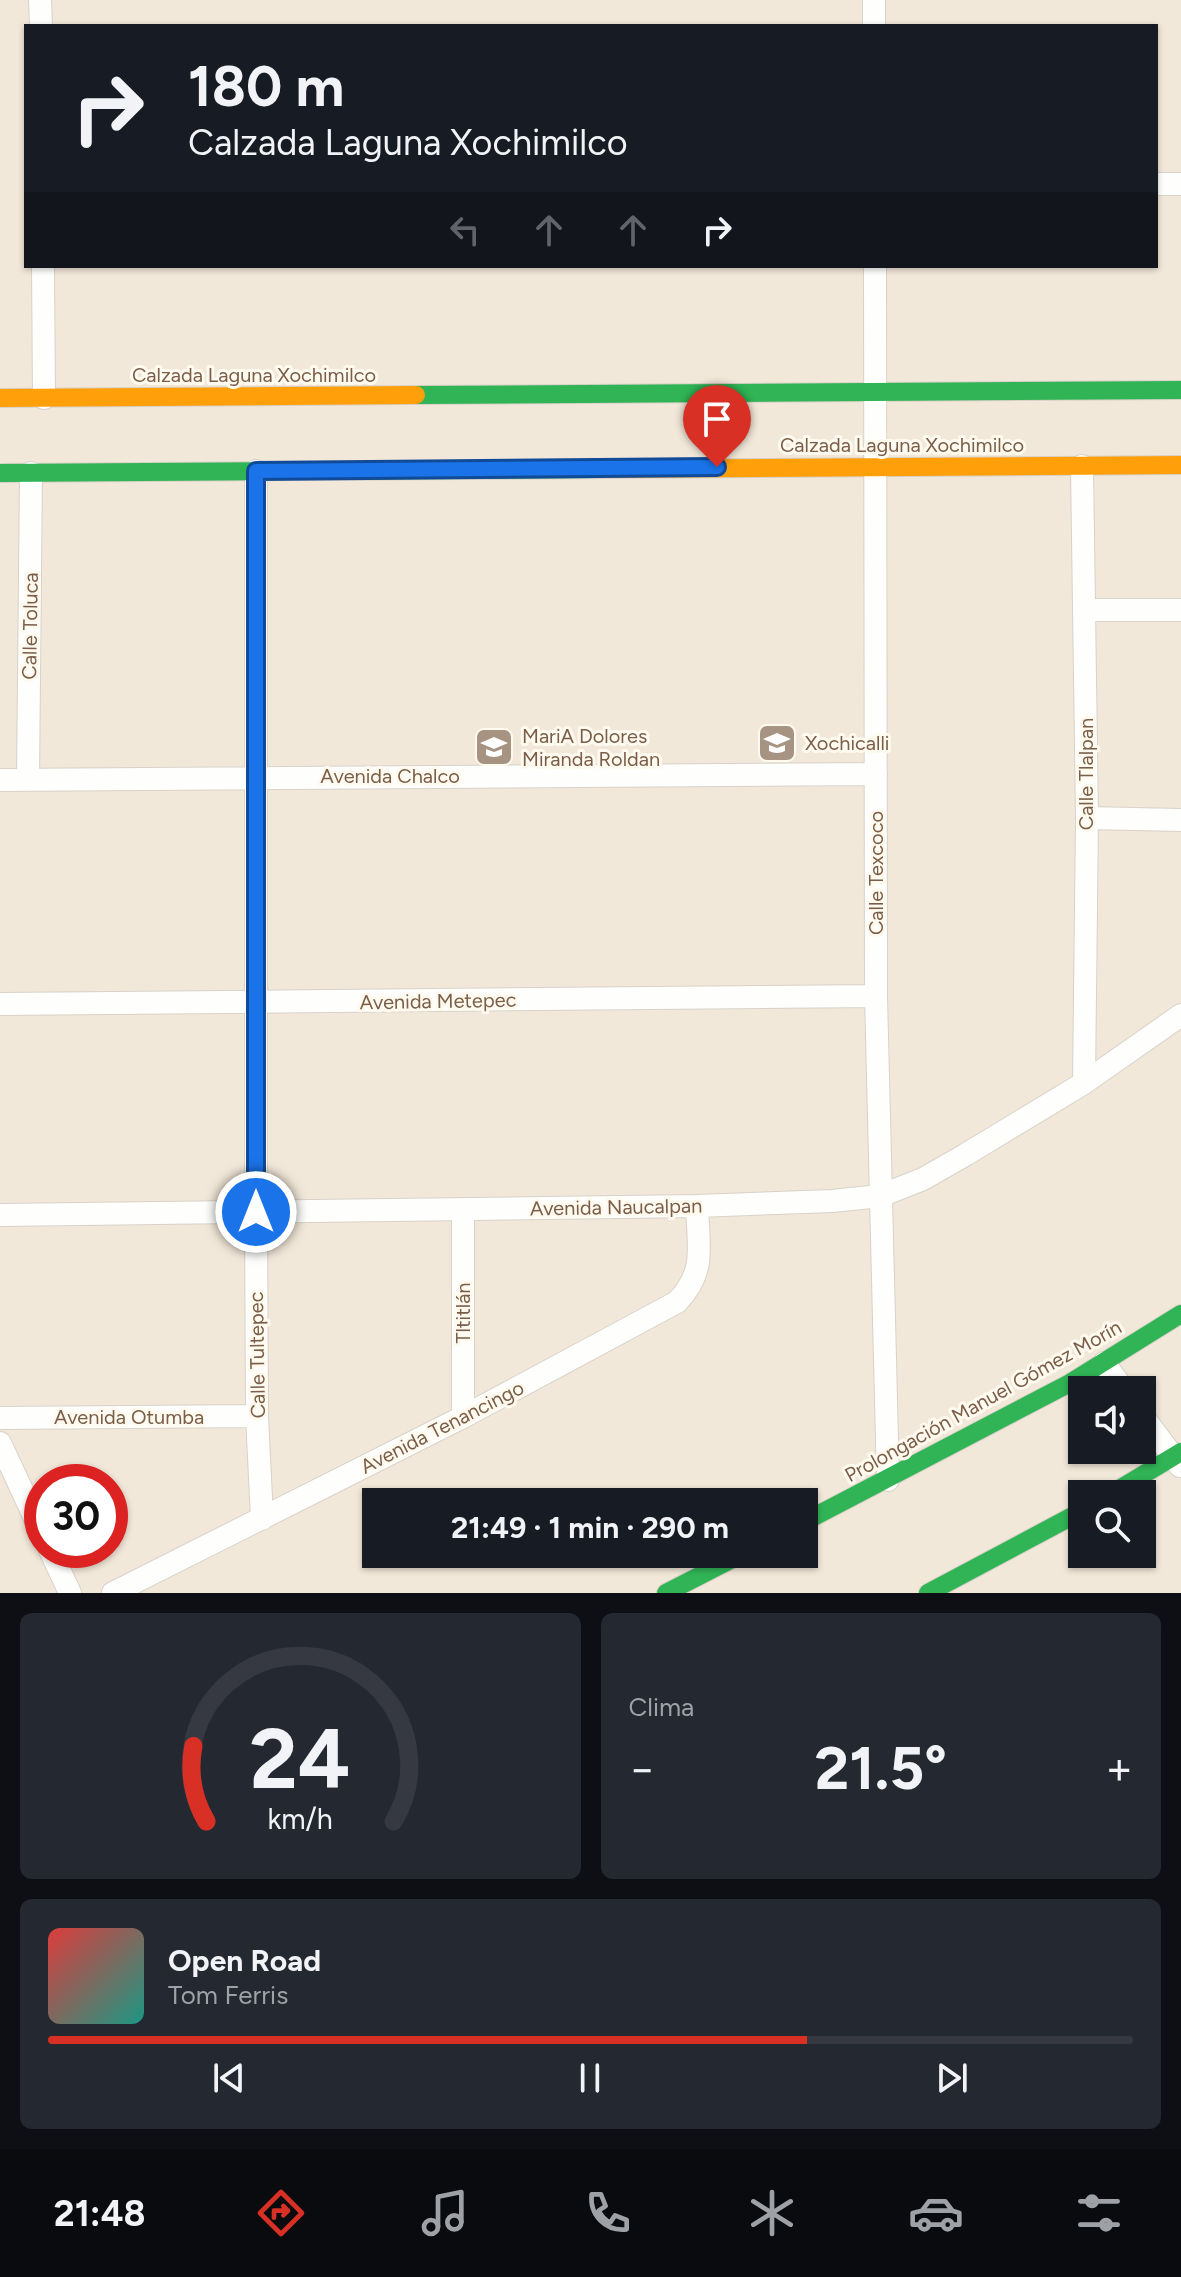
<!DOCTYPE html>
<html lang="es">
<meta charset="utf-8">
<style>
body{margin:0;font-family:Figtree,sans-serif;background:#242831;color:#f1f3f6;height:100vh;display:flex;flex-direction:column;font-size:30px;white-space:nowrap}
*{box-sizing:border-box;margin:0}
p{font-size:26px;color:#9ea1a6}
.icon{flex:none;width:44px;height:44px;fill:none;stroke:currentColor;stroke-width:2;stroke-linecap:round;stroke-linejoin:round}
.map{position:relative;height:1593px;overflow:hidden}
.details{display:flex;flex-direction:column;gap:20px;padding:20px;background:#0d0f14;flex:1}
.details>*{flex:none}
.hud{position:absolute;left:24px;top:24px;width:1134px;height:244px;border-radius:0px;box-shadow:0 2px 6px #0004;background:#171b24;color:#f1f3f6;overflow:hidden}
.fabs{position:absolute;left:1068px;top:1376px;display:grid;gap:16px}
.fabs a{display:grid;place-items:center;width:88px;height:88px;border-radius:0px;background:#171b24;box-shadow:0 2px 6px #0004;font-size:40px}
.speed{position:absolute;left:24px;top:1464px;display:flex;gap:16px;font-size:40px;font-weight:700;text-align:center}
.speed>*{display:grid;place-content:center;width:104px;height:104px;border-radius:50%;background:#171b24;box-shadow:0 2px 6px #0004;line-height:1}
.speed .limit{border:12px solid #d22;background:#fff;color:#111}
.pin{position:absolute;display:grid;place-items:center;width:68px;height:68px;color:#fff;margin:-82px -34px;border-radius:50% 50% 50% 0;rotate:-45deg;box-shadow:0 0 8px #0007}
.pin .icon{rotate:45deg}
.me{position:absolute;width:88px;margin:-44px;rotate:0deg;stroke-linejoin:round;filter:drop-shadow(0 0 6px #0008)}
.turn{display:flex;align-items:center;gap:28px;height:168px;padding:0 32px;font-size:36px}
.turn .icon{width:104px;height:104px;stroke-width:2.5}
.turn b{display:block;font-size:56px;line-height:68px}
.lanes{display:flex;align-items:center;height:76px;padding:0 32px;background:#0003;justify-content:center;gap:40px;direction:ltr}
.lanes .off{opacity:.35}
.big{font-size:60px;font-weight:700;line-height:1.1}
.details .widget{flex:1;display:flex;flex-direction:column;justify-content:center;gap:12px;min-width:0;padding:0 28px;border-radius:12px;background:#242831}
.details .dial{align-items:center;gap:0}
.dial svg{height:208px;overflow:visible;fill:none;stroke:#363941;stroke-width:7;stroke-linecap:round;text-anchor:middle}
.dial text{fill:#f1f3f6;stroke:none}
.song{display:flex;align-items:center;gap:24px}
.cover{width:96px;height:96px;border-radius:12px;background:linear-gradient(135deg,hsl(0 70% 55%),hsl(170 70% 35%))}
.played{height:8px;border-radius:4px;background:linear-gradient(90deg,#d93025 70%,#363941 70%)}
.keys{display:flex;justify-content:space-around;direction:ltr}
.heat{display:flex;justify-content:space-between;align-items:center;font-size:44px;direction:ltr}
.details .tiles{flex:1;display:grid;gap:20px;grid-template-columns:1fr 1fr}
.widget:last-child{grid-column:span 2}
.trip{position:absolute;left:362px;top:1488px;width:456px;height:80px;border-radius:0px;background:#171b24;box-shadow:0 2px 6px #0004;font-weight:700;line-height:80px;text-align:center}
.tabs{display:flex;height:128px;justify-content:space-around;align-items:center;background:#090b0e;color:#9ea1a6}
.tabs .icon{width:56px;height:56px}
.tabs .selected{color:#d93025}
.tabs b{font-size:36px;color:#f1f3f6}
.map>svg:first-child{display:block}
</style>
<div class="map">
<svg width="1181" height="1593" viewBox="0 0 1181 1593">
<rect width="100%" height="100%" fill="#f9f5ec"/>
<path fill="#f2e8d9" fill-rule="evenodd" d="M 0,0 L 1181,0 L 1181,1593 L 0,1593 ZM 26,26 L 1156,26 L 1156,266 L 26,266 ZM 1082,1390 L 1142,1390 L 1142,1450 L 1082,1450 ZM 42,1482 L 110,1482 L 110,1550 L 42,1550 ZM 1082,1494 L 1142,1494 L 1142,1554 L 1082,1554 ZM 376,1502 L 804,1502 L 804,1554 L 376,1554 Z"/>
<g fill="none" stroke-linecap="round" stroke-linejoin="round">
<defs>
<path id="street" d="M 40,0 L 41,26
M 874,0 L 874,26
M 1156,184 L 1181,184
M 43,266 L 44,398
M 875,266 L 876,996 L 888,1480
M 1082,466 L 1087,818 L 1084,1083
M 256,471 L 256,1212 L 257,1416 L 262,1519
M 1086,610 L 1181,610
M 0,780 L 876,774
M 28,780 L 31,473
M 1087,818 L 1181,820
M 0,1004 L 876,996
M 0,1215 L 697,1206 L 832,1201 L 880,1196 L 923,1179 L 965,1155 L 1084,1083 L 1181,1015
M 1104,1363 L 1124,1390
M 1142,1415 L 1180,1466
M 463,1417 L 463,1210
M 0,1418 L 257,1416
M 0,1443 L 42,1533
M 50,1550 L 70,1593
M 113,1593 L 463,1417 L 677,1302 C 707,1271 698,1245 697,1206"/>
<path id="fast" d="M 416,395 L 1181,390
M 0,473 L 605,469
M 1111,1494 L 1181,1452
M 804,1522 L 1070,1383 L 1181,1314
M 666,1593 L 742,1554
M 928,1593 L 1082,1511"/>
<path id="slow" d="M 0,398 L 416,395
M 605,469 L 1181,465"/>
</defs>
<use href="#street" stroke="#d8d2ca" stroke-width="24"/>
<use href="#fast" stroke="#d8d1c8" stroke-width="20"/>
<use href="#slow" stroke="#d8d1c8" stroke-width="20"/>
<use href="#street" stroke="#fefefc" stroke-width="22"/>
<use href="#fast" stroke="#30b455" stroke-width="18"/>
<use href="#slow" stroke="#ff9f0a" stroke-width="18"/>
</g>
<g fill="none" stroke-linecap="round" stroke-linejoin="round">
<defs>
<path id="route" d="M 256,1212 L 256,471 L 717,467"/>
</defs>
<use href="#route" stroke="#114b97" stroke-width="20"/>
<use href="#route" stroke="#1a73e8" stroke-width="14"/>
</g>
<defs>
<symbol id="school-square" viewBox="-11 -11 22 22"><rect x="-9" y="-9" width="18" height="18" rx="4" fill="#a69381" stroke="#fffaef"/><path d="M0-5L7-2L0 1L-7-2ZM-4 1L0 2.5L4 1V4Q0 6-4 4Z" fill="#fff"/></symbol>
</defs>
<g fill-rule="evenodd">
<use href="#school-square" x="755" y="721" width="44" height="44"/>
<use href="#school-square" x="472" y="725" width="44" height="44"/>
</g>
<g text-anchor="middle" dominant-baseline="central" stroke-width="6" stroke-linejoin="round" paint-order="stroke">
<g font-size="20" fill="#7a5e48" stroke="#fffaef">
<text x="254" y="375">Calzada Laguna Xochimilco</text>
<text x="902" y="445">Calzada Laguna Xochimilco</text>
<text transform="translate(30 626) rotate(-89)">Calle Toluca</text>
<text transform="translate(1086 774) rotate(-90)">Calle Tlalpan</text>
<text x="390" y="776">Avenida Chalco</text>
<text transform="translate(876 873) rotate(-90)">Calle Texcoco</text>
<text transform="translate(438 1001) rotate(-1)">Avenida Metepec</text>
<text transform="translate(616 1207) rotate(-1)">Avenida Naucalpan</text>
<text transform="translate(463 1313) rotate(-90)">Tltitlán</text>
<text transform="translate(257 1355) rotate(-91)">Calle Tultepec</text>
<text transform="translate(983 1401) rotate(-29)">Prolongación Manuel Gómez Morín</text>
<text x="129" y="1417">Avenida Otumba</text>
<text transform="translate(442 1427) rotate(-27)">Avenida Tenancingo</text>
</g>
<g font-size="20" fill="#7a5e48" stroke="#fffaef" text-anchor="start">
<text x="522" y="736">MariA Dolores<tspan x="522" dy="23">Miranda Roldan</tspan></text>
<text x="805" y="743">Xochicalli</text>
</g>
</g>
</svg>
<div class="fabs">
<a><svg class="icon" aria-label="sound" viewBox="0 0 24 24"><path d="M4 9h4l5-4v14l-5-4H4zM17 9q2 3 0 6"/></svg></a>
<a><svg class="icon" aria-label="search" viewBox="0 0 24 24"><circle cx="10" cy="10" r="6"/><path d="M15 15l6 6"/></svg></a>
</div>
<div class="speed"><div class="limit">30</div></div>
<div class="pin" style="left:717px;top:467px;background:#d93025"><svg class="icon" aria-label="arrive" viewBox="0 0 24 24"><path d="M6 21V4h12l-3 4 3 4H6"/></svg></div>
<svg class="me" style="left:256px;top:1212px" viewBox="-20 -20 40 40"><circle r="17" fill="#1a73e8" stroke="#fff" stroke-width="3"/><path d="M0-11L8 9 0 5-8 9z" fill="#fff"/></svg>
<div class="trip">21:49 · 1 min · 290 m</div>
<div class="hud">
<div class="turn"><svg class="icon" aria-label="right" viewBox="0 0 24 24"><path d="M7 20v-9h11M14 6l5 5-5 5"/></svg><div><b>180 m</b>Calzada Laguna Xochimilco</div></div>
<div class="lanes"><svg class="icon off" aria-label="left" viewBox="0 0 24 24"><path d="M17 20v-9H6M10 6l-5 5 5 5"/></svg><svg class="icon off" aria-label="ahead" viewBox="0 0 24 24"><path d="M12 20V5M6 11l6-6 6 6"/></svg><svg class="icon off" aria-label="ahead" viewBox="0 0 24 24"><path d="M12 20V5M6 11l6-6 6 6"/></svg><svg class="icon" aria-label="right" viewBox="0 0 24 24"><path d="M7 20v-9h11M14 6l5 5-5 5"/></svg></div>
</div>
</div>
<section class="details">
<div class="tiles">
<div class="widget dial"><svg viewBox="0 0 100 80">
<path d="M14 69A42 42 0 1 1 86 69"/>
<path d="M14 69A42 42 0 0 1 9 40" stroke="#d93025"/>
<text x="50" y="56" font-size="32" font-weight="700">24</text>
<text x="50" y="72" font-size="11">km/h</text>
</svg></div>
<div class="widget"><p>Clima</p>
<div class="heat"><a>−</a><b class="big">21.5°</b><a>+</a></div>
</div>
<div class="widget">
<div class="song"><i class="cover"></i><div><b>Open Road</b><p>Tom Ferris</p></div></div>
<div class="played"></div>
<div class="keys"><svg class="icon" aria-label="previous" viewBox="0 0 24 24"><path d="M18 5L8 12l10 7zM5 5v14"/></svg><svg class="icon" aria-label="pause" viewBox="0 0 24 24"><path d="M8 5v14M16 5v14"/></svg><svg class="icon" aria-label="next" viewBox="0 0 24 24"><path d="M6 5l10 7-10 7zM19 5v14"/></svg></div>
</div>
</div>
</section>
<nav class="tabs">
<b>21:48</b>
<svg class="icon selected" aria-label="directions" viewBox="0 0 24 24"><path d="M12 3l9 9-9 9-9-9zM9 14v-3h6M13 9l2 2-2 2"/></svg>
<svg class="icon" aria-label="music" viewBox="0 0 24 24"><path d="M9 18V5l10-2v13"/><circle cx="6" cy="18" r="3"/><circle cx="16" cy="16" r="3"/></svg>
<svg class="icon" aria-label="phone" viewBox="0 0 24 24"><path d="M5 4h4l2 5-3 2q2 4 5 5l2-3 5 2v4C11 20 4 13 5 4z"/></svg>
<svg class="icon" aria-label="climate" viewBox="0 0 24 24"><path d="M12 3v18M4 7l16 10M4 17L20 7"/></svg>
<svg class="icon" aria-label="car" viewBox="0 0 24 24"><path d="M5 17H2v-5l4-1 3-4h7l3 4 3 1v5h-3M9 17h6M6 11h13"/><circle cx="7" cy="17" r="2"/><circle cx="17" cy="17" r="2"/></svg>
<svg class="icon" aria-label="filters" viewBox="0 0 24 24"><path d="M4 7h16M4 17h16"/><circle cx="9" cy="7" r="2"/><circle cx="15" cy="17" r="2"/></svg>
</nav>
